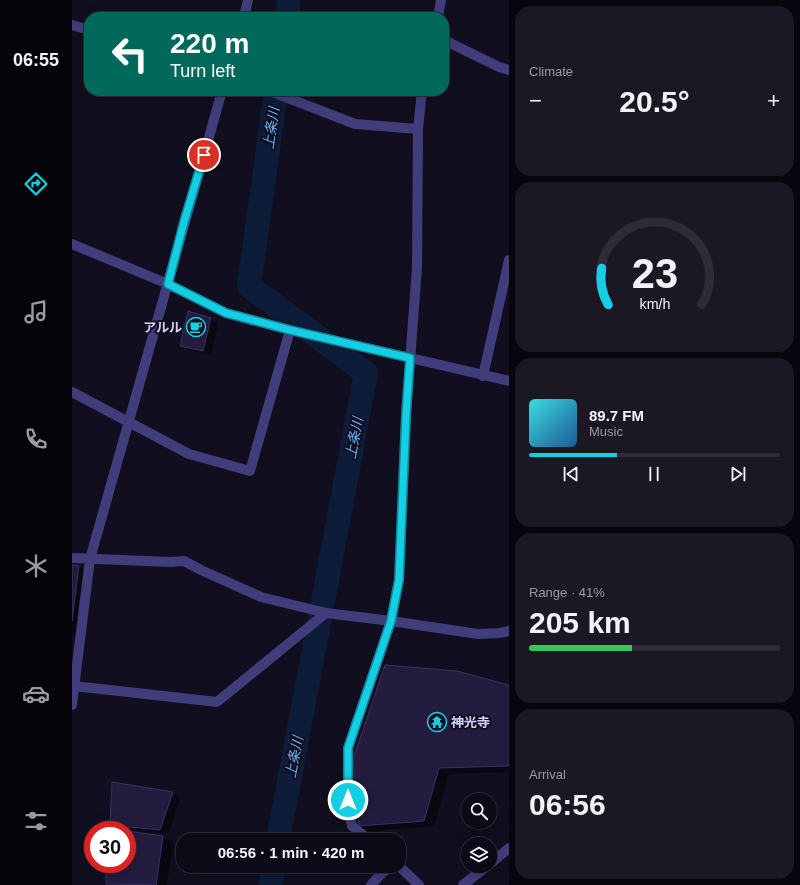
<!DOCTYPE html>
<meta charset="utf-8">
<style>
body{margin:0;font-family:Arial,"Noto Sans JP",sans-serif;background:#1b1824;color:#f1f3f6;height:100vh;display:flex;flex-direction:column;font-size:15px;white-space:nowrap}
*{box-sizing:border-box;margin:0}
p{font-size:13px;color:#9a9aa1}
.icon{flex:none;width:22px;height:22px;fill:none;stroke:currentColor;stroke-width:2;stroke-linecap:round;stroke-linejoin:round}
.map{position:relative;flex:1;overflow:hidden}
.details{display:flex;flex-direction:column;gap:6px;padding:6px;background:#07060d;width:291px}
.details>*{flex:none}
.banner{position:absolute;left:12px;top:12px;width:365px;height:84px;border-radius:16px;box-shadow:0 4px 16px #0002,0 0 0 1px #2d2b36;background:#00695c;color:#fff;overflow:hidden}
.fabs{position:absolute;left:389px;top:793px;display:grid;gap:8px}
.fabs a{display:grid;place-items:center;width:36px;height:36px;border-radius:50%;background:#0d0a17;box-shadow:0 4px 16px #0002,0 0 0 1px #2d2b36;font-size:20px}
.speed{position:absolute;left:12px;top:821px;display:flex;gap:8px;font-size:20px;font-weight:700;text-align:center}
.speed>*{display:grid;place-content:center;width:52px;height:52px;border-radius:50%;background:#0d0a17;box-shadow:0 4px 16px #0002,0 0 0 1px #2d2b36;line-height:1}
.speed .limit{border:6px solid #d22;background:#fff;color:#111}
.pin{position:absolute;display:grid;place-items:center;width:34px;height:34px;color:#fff;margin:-17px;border:2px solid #fff;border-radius:50%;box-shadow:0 1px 4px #0007}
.me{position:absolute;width:44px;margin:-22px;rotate:0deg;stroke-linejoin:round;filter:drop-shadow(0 0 3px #0008)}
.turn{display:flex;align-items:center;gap:14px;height:84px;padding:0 20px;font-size:18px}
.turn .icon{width:52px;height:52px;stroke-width:2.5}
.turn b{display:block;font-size:28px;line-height:34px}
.big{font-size:30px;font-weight:700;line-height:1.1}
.details .widget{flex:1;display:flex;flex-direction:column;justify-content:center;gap:6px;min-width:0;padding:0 14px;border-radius:16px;background:#1b1824}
.details .dial{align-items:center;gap:0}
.dial svg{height:104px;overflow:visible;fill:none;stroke:#2d2b36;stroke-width:7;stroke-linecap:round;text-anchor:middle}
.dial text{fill:#f1f3f6;stroke:none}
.song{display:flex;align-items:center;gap:12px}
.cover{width:48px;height:48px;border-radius:6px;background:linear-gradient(135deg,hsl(180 70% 55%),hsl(210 70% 35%))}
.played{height:4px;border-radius:2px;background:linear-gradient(90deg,#14cfe4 35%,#2d2b36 35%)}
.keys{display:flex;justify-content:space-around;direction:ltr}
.heat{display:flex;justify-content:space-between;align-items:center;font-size:22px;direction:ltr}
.charge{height:6px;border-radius:3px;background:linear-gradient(90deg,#34c759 41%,#2d2b36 0)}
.trip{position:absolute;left:104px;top:833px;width:230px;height:40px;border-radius:16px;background:#0d0a17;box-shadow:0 4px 16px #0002,0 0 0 1px #2d2b36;font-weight:700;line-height:40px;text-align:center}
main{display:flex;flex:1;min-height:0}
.tab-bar{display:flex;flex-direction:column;width:72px;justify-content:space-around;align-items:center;background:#050409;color:#9a9aa1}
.tab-bar .icon{width:28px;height:28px}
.tab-bar .active{color:#14cfe4}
.tab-bar b{font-size:18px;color:#f1f3f6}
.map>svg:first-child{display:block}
</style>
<main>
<nav class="tab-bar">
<b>06:55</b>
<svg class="icon active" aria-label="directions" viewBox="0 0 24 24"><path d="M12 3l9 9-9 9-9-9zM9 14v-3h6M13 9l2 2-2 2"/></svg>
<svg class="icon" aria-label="music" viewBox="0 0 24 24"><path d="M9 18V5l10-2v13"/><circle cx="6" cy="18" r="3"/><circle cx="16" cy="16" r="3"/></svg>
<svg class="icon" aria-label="phone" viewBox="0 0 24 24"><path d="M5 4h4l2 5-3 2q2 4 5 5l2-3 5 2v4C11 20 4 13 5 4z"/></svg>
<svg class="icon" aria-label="climate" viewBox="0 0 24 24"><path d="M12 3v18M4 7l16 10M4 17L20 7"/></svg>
<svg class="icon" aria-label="car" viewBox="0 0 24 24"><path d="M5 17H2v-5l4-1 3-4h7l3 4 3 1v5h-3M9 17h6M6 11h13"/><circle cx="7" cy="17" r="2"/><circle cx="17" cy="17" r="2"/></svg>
<svg class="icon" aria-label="filters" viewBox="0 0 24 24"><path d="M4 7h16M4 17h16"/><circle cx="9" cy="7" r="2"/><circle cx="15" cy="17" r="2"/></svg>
</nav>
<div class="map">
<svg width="437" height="885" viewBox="0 0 437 885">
<rect width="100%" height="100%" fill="#110e1f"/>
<path fill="#0007" d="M 117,312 L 139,319 L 146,324 L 139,355 L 117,350 L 109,346 Z
M 0,566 L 7,567 L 17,572 L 9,636 L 0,635 Z
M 437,686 L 437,772 L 377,774 L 362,826 L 298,831 L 288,826 Z
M 41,784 L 101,793 L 108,798 L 96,834 L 46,829 L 39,824 Z
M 55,832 L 91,837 L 101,843 L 95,885 L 38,885 L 35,883 L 35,864 L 55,864 Z"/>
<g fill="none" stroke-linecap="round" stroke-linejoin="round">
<path stroke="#0d1d39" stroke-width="24" d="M 215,17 L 217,0
M 204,91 L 177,286 L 294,373 L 206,840
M 198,885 L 202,866"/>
</g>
<path fill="#231c3e" stroke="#3b3068" d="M 116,311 L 139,318 L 131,351 L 108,346 Z
M 0,565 L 7,566 L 0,621 Z
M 313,665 L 385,671 L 437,685 L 437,766 L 367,768 L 352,821 L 287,826 L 281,759 Z
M 40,782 L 101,792 L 88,830 L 38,825 Z
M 55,831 L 91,836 L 84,885 L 34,884 L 34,864 L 55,864 Z"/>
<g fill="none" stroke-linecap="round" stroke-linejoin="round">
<path stroke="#403d7a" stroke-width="10" d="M 172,17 L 176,0
M 366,17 L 369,0
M 0,25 L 17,30
M 372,40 L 427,67 L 437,70
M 198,91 L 283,124 L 346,129
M 0,244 L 96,284 L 154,313 L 218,330 L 437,381
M 411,376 L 437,260
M 0,392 L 117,454 L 178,471 L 218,330
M 0,558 L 99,562 L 112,561 L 129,570 L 189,597 L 254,613 L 319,621 L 406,634 L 428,633 L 437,631
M 2,686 L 145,702 L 254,613
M 0,705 L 18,559 L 150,91
M 297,840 L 280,826 L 276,809 L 276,748 L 319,621 L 327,580 L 334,415 L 345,268 L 346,129 L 350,91
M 418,864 L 437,848
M 327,866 L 347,885
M 299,885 L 310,873 L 320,866
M 391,885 L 415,866"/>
</g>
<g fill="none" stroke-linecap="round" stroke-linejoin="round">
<defs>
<path id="route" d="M 132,155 L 112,222 L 96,284 L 154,313 L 218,330 L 338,358 L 334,416 L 327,580 L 319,621 L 276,748 L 276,800"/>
</defs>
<use href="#route" stroke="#0d8794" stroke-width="10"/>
<use href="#route" stroke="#14cfe4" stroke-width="7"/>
</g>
<defs>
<symbol id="cafe-ring" viewBox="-11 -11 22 22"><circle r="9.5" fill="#110e1f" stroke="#14cfe4" stroke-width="1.5"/><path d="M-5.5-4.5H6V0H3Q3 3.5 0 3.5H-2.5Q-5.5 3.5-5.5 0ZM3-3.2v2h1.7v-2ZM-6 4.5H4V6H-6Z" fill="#14cfe4"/></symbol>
<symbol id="temple-ring" viewBox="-11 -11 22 22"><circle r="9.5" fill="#110e1f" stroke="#14cfe4" stroke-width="1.5"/><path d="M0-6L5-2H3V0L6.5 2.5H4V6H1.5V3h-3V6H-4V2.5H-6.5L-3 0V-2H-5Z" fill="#14cfe4"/></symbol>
</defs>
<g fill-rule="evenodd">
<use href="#cafe-ring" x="113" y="316" width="22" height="22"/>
<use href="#temple-ring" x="354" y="711" width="22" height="22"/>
</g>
<g text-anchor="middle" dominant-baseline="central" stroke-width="4" stroke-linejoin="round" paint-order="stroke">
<g font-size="13" font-weight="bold" fill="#d5d0fb" stroke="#110e1f" text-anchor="end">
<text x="110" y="327">アルル</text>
<text x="379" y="722" text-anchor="start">神光寺</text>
</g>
<g font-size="14" font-style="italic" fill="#67b2f2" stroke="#110e1f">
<text transform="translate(199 128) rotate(-82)">上条川</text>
<text transform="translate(282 438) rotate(-79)">上条川</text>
<text transform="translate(222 757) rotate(-79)">上条川</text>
</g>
</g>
</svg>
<div class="fabs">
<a><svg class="icon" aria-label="search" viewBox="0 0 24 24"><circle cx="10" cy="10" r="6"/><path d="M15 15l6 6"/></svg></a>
<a><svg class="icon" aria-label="layers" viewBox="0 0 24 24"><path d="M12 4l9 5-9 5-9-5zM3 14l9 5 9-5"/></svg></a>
</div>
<div class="speed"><div class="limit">30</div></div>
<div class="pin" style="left:132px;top:155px;background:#d93025"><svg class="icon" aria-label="arrive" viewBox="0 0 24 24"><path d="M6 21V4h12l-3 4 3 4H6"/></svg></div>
<svg class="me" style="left:276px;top:800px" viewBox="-20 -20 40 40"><circle r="17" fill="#14cfe4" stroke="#fff" stroke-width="3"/><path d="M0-11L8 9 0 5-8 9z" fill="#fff"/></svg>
<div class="trip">06:56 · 1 min · 420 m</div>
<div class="banner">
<div class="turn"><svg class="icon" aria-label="left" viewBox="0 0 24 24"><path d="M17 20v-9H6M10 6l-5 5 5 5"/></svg><div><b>220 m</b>Turn left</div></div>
</div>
</div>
<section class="details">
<div class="widget"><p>Climate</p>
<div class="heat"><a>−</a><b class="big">20.5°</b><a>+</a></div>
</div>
<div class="widget dial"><svg viewBox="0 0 100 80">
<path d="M14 69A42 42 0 1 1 86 69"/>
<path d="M14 69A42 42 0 0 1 9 41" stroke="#14cfe4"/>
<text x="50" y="56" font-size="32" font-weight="700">23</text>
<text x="50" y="72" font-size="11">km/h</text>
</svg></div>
<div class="widget">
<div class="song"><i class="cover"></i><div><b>89.7 FM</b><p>Music</p></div></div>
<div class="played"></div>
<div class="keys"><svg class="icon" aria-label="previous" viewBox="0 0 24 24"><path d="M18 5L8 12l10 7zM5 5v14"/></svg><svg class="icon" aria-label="pause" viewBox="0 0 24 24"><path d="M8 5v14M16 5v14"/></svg><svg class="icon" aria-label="next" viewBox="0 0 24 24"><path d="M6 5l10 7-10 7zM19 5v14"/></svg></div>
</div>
<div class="widget"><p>Range · 41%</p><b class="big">205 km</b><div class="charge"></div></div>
<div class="widget"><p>Arrival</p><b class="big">06:56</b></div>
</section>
</main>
